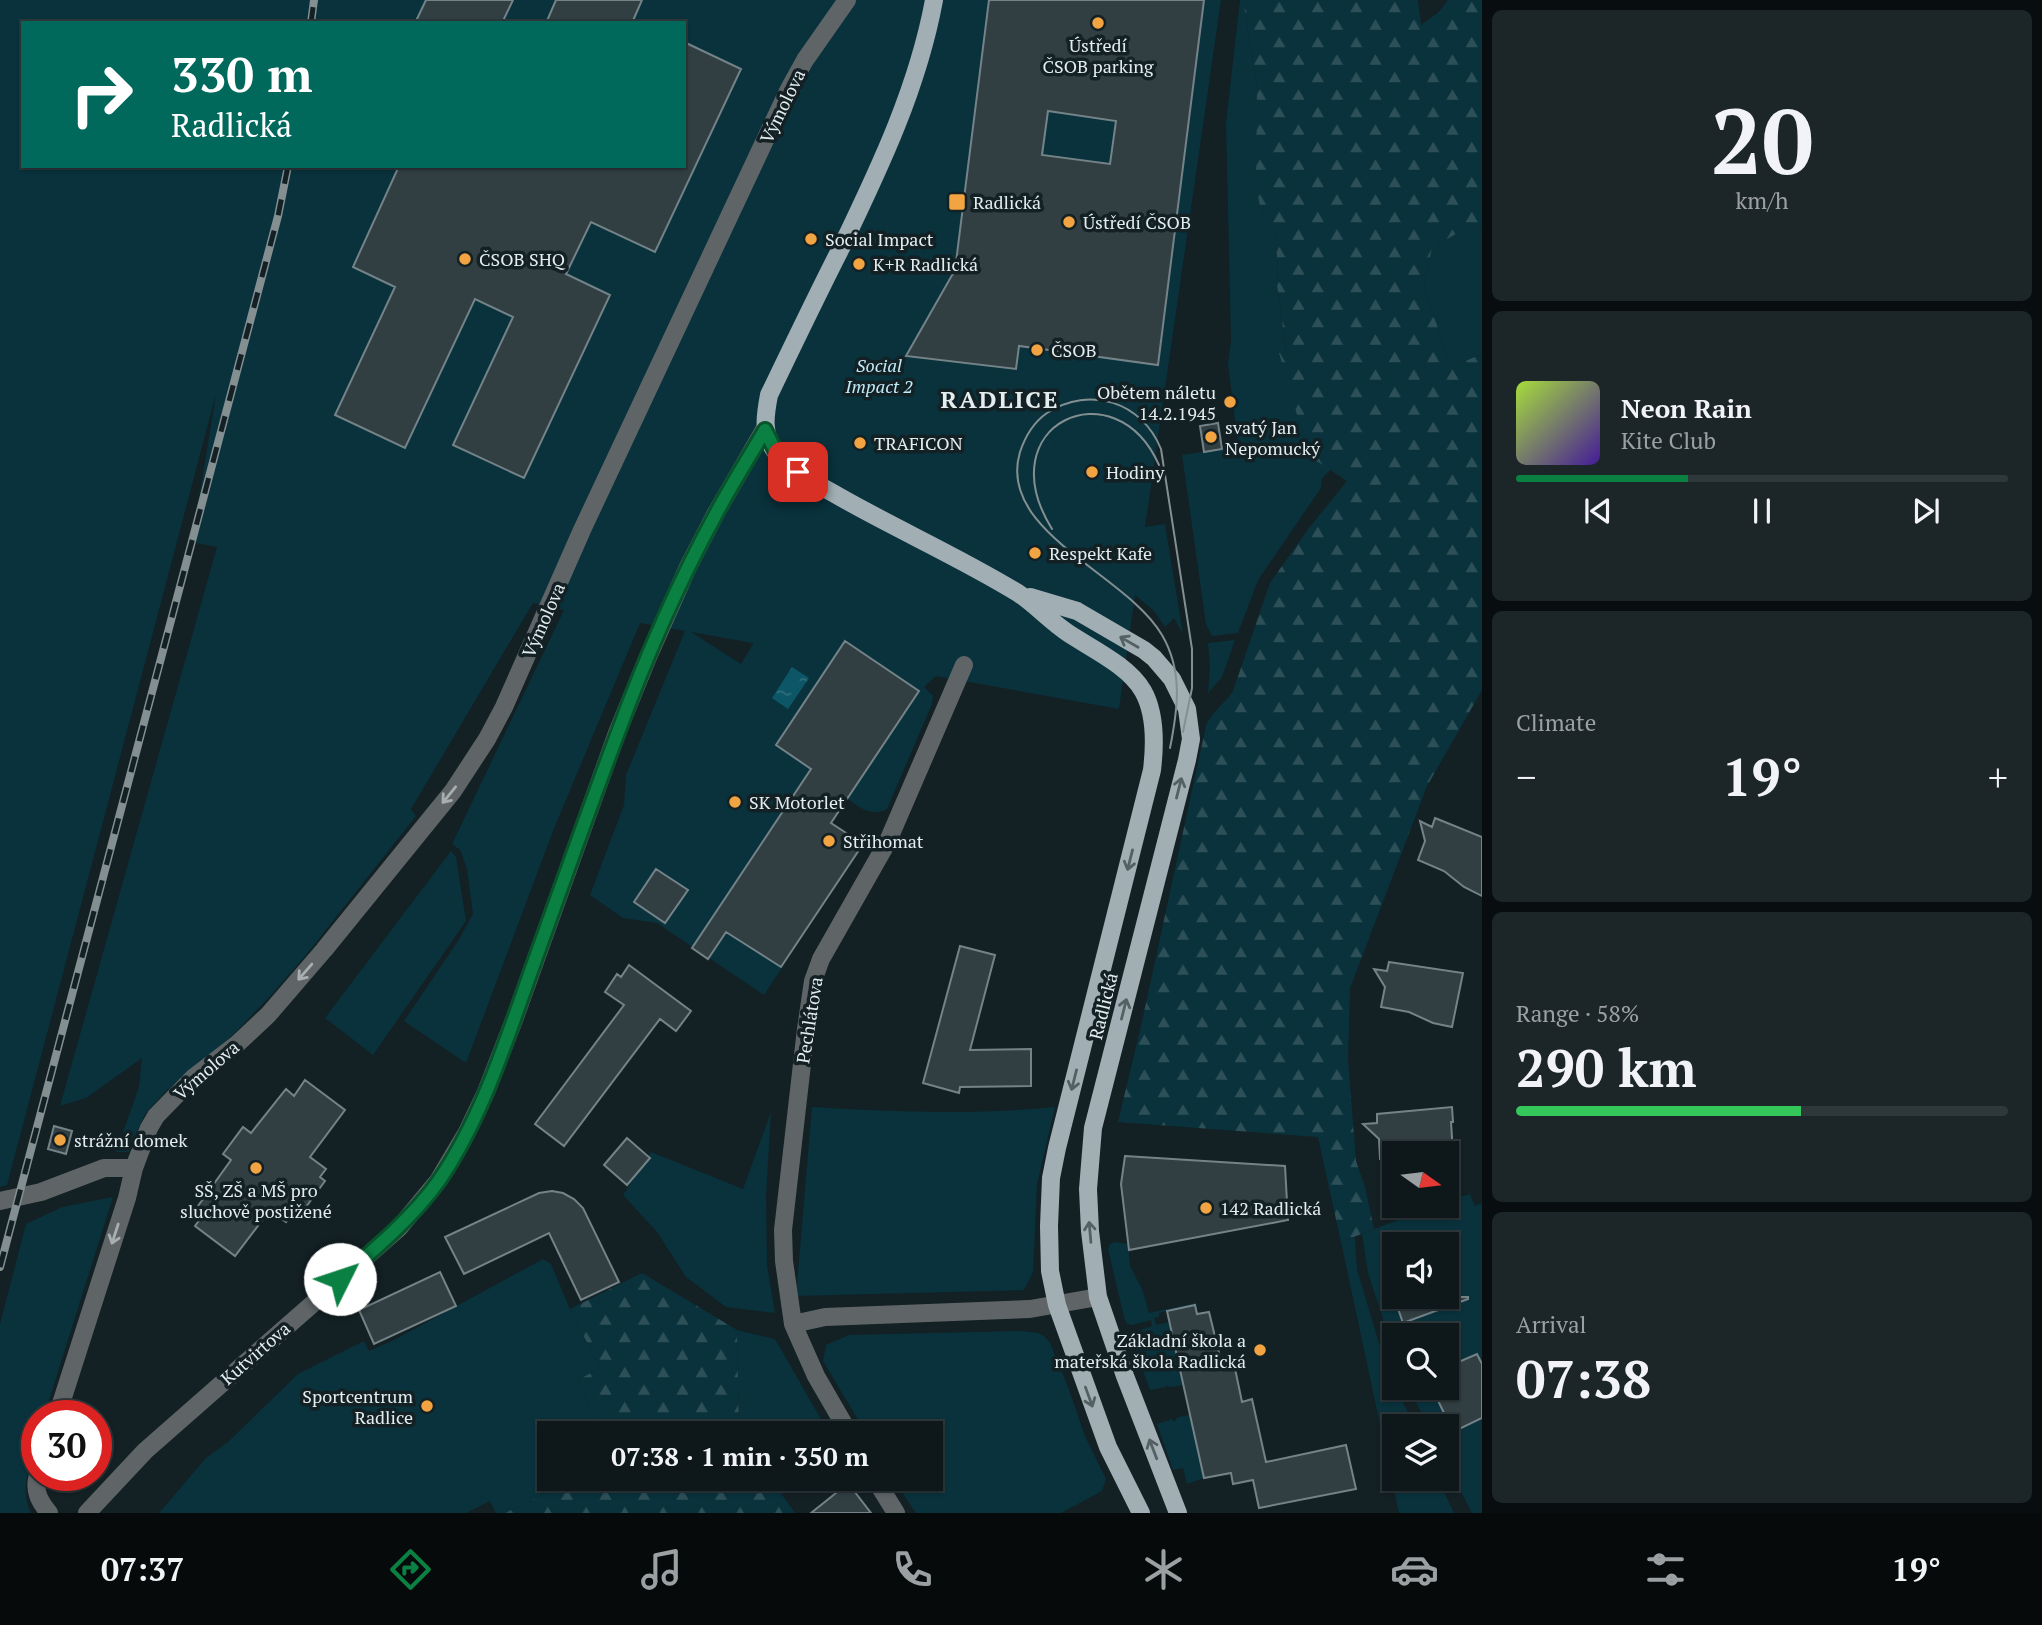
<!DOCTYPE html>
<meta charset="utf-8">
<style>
body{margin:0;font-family:"PT Serif",serif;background:#1c2528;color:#f1f3f6;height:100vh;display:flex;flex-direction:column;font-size:26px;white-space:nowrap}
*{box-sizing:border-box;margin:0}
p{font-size:23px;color:#9ba0a3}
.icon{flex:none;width:38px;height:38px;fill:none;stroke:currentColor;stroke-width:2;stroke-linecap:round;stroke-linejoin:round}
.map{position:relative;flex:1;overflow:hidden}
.sheet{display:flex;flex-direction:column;gap:10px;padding:10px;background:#080d0f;width:560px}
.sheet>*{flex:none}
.banner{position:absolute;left:21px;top:21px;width:665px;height:147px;border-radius:0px;box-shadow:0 2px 5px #0004,0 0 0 2px #2e373a;background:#00695c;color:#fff;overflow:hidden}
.needle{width:46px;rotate:104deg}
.controls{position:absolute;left:1382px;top:1141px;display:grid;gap:14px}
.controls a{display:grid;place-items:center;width:77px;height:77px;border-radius:0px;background:#0e181b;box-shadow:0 2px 5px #0004,0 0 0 2px #2e373a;font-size:35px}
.speed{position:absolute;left:21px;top:1400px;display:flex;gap:14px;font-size:35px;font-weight:700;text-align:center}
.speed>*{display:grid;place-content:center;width:91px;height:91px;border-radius:50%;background:#0e181b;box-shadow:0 2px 5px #0004,0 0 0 2px #2e373a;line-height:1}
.speed .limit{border:10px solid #d22;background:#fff;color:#111}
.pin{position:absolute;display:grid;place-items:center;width:60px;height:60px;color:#fff;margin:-30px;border-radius:14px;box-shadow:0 4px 10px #0006}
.me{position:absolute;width:77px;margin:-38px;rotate:49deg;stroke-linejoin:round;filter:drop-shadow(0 0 5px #0008)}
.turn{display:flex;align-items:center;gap:24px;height:147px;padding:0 35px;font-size:32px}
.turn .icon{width:91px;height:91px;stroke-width:2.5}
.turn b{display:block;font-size:49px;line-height:60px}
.big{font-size:52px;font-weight:700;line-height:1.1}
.sheet .card{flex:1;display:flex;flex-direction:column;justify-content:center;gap:10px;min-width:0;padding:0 24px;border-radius:10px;background:#1c2528}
.sheet .dial{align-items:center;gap:0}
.dial b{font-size:91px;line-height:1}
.song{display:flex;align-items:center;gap:21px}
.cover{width:84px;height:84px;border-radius:10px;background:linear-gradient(135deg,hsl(80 70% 55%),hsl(260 70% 35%))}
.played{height:7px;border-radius:4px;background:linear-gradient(90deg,#0b8043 35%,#2e373a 35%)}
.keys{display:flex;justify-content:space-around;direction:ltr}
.heat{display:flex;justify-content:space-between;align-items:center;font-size:38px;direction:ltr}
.charge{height:10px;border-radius:5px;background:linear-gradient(90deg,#34c759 58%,#2e373a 0)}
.trip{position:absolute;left:537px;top:1421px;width:406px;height:70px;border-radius:0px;background:#0e181b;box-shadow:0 2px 5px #0004,0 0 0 2px #2e373a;font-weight:700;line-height:70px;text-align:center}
.menu{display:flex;height:112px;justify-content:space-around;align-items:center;background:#060a0b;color:#9ba0a3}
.menu .icon{width:49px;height:49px}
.menu .active{color:#0b8043}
.menu b{font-size:32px;color:#f1f3f6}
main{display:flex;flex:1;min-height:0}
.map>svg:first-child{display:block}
</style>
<main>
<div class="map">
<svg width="1482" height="1513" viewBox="0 0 1482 1513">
<defs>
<pattern id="forest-firs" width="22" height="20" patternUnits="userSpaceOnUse" patternTransform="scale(1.75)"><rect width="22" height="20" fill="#09323c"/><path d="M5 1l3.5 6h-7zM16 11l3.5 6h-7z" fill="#2d5058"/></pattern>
<pattern id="water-ripples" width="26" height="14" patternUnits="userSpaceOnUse" patternTransform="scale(1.75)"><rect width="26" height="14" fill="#0d5667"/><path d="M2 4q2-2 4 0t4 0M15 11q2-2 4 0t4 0" fill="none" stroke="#306e7d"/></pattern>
</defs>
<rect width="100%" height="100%" fill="#132024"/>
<path fill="#09323c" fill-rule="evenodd" d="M 0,0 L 1221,0 L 1145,527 L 1165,524 L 1183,634 L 1174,618 L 1165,627 L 1154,611 L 1135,595 L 1119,709 L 936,676 L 924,687 L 933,696 L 932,704 L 887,809 C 873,817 859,808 848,799 L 831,822 L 863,844 L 764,995 L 657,923 L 623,918 L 590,895 L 624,805 L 626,775 L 685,631 L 640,623 L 553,831 L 466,1063 L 404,1021 L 458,941 L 473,914 L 467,869 L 460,850 L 452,844 L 564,610 L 533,603 L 411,809 L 416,816 L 306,955 L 272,994 L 232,1036 L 165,1092 L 145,1114 L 129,1152 L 116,1152 L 139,1087 L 142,1058 L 86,1098 L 60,1106 L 217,547 L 192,542 L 216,394 L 7,1185 L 0,1187 ZM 23,23 L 684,23 L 684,166 L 23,166 ZM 691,632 L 753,643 L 753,644 L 741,664 Z
M 1240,0 L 1243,0 L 1257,86 L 1261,211 L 1275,232 L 1278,271 L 1277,285 L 1286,352 L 1280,353 L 1309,456 L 1331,469 L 1322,478 L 1321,488 L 1258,580 L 1238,633 L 1212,636 L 1206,624 L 1182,455 L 1222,449 L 1240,459 L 1228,364 L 1231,341 L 1226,123 Z
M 1482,225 L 1482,354 L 1451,367 L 1424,286 L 1432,248 L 1461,231 Z
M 1235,640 L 1222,677 L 1208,693 L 1210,666 L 1208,643 Z
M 451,851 L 456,857 L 466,921 L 373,1055 L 325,1018 Z
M 812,1107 C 892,1112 975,1115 1055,1107 L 1037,1184 L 1033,1272 L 1024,1290 L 796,1296 Z
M 771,1112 L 766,1196 L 767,1265 L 775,1313 L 726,1307 L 686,1277 L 657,1232 L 623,1195 L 651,1152 L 743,1189 Z
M 1470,1194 L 1475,1206 L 1482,1203 L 1482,1364 L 1477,1354 L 1447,1367 L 1447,1335 L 1395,1335 L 1395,1355 L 1368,1273 L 1362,1234 L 1434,1206 L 1447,1206 L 1447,1201 ZM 1395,1244 L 1447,1244 L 1447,1282 L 1455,1303 L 1403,1322 L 1382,1265 L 1395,1260 Z
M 113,1197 L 44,1416 L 37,1416 C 37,1425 38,1435 36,1443 C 30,1468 19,1488 31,1513 L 0,1513 L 0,1324 L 26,1224 L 62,1207 Z
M 1355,1237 L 1357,1270 L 1385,1363 L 1414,1426 L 1395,1426 L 1395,1479 L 1438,1479 L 1454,1513 L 1399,1513 L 1341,1242 Z
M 1114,1242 L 1128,1244 L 1130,1266 L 1142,1289 L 1149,1313 L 1196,1303 L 1198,1315 L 1194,1305 L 1159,1313 L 1159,1317 L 1154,1318 L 1156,1325 L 1169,1322 L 1183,1385 L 1170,1387 L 1166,1385 L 1166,1387 L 1150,1390 L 1132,1340 L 1136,1332 L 1152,1326 L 1151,1320 L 1132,1325 L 1127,1324 L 1124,1317 L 1108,1249 L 1109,1245 Z
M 543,1259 L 551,1264 L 570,1309 L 600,1368 L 578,1380 L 602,1433 L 550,1433 L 550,1479 L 576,1479 L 505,1513 L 496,1513 L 490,1501 L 466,1513 L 159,1513 L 206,1458 L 228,1442 L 298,1374 L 364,1341 L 369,1351 L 394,1340 Z
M 737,1330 L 775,1339 L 822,1421 L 806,1433 L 739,1433 Z
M 1022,1331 L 1038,1333 L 1044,1336 L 1050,1343 L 1068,1387 L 1085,1436 L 1106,1479 L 1102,1491 L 1061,1513 L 916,1513 L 893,1479 L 931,1479 L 931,1433 L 866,1433 L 823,1361 L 826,1345 L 849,1335 Z
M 1409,1388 L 1432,1388 L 1453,1432 L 1482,1418 L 1482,1513 L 1472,1513 L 1447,1464 L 1447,1426 L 1428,1426 Z
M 1190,1415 L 1204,1478 L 1187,1484 L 1183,1468 L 1173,1470 L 1157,1424 L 1172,1419 L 1174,1422 L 1178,1417 Z"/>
<path fill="url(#forest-firs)" d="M 1243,0 L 1418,0 L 1421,25 L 1439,12 L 1448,0 L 1482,0 L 1482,225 L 1461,231 L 1432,248 L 1424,286 L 1451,367 L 1482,354 L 1482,690 L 1427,786 L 1350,988 L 1348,1060 L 1356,1161 L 1365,1187 L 1374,1229 L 1341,1242 L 1318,1137 L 1118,1122 L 1141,1026 L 1206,726 C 1211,712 1225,704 1233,691 L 1270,583 L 1309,528 L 1347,481 L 1309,456 L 1279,353 L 1286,351 L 1277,285 L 1278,271 L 1275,232 L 1261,211 L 1256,186 L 1257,86 Z
M 642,1273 L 737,1330 L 739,1433 L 602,1433 L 578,1380 L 600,1368 L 570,1309 Z
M 576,1479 L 778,1479 L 782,1495 L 795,1513 L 505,1513 Z"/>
<path fill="url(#water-ripples)" d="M 792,667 L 809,678 L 788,709 L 772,698 Z"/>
<path fill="#313f43" stroke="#748388" stroke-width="2" fill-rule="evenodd" d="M 426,0 L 513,0 L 502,23 L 415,23 Z
M 556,0 L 642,0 L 632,23 L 546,23 Z
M 989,0 L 1204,0 L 1158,365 L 1019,346 L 1016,369 L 906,356 L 955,270 ZM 1048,111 L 1116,121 L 1110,164 L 1042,155 Z
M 684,42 L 741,69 L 655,252 L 591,222 L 566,274 L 610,295 L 524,478 L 453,445 L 513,317 L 475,299 L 405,448 L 335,415 L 395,287 L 353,267 L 399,166 L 684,166 Z
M 1218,423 L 1222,449 L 1204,452 L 1200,426 Z
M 845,641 L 919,691 L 831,823 L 863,844 L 781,967 L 726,932 L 708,959 L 692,948 L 811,769 L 776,745 Z
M 1435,818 L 1482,837 L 1482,896 L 1464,887 L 1444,871 L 1418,860 L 1425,841 L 1420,821 L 1432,827 Z
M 656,869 L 688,890 L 665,923 L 634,902 Z
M 960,946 L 995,955 L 970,1050 L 1031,1049 L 1031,1086 L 960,1087 L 959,1093 L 923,1083 Z
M 1389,962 L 1463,973 L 1452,1027 L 1433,1023 L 1409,1012 L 1381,1007 L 1385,987 L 1374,969 L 1387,971 Z
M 629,965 L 691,1011 L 676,1031 L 660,1019 L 564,1146 L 535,1124 L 624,1005 L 605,992 L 617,974 L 621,977 Z
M 305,1080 L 345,1110 L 310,1157 L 326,1169 L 320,1177 L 325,1181 L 298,1218 L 292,1214 L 286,1222 L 270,1210 L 235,1256 L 195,1226 L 206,1211 L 198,1206 L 231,1160 L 223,1154 L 243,1127 L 251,1133 L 286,1089 L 294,1096 Z
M 1452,1107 L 1453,1122 L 1451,1122 L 1453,1153 L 1395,1153 L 1395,1158 L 1380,1159 L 1379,1139 L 1363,1124 L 1377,1123 L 1377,1114 Z
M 54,1126 L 72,1131 L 66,1154 L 48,1149 Z
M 627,1138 L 650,1158 L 627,1185 L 604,1165 Z
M 1125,1156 L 1285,1166 L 1288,1220 L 1129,1250 L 1121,1184 Z
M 552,1191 L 563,1193 L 574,1199 L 583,1208 L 619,1282 L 581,1300 L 549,1233 L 464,1274 L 445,1237 L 539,1193 Z
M 440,1272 L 456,1306 L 374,1344 L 359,1310 Z
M 1394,1297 L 1468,1297 L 1468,1299 L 1403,1323 Z
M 1195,1305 L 1197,1314 L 1209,1312 L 1221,1361 L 1233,1359 L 1242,1402 L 1252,1399 L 1266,1462 L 1346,1445 L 1356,1489 L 1259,1508 L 1253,1480 L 1233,1484 L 1231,1473 L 1204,1478 L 1167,1311 Z
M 1477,1354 L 1482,1364 L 1482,1418 L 1453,1432 L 1432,1388 L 1447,1388 L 1447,1367 Z
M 848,1483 L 871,1513 L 811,1513 L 831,1497 Z"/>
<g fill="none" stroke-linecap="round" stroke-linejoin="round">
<path stroke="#5f6567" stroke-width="18" d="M 0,1201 L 41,1192 L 104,1168 L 134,1168
M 793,1324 L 825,1317 L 1030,1309 L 1098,1297
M 57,1416 L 127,1198 L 134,1168 L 149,1128 L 156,1116 L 193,1078 L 236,1045 L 268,1015 L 324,950 L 453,791 L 487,739 L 504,707 L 582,530 L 789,89 L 805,60 L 847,0
M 849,1433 L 816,1376 L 793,1324 L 784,1261 L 783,1230 L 806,1029 L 813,981 L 821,959 L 888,841 L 964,665
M 38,1475 C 33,1491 40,1502 49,1513
M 875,1479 L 896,1513
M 87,1513 L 145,1451 L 399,1228 L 438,1181 L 467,1132 L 486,1092 L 514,1020 L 617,733 L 648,657 L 688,567 L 716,513 L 764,430"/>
<path stroke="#a1aeb3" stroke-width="18" d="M 934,0 C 918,87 880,167 842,246 C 817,295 793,345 769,395 C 765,416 762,433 775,451 C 790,472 818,484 840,497 C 898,530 961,558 1018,593 C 1036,605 1050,621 1068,633 C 1092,649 1129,666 1143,691 C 1156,714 1155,745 1152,770 L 1057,1148 L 1051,1178 L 1049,1226 L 1050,1271 L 1057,1305 L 1108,1447 L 1141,1513
M 1030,597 L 1077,611 L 1144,650 L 1154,658 L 1172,679 L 1187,709 L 1191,739 L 1187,760 L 1093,1128 L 1088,1189 L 1090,1231 L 1098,1297 L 1125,1376 L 1178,1513"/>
<path stroke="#848f92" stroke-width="2" d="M 1052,529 C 987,424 1115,366 1159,465
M 1170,748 C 1178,708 1183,671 1162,635 C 1127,574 996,532 1020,452 C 1025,437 1034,422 1047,413 C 1090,385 1142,402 1161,449 L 1192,649 L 1192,688 L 1183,732"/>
<defs>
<path id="rail" d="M 311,23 L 314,0
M 0,1267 L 278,216 L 288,166"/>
</defs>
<use href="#rail" stroke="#848f92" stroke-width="8"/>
<use href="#rail" stroke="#132024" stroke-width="5" stroke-dasharray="16" stroke-linecap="butt"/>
</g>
<defs><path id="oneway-shaft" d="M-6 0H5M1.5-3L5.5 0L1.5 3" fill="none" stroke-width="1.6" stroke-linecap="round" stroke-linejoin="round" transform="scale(1.75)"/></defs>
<g stroke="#536064">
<use href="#oneway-shaft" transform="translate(1129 642) rotate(-150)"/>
<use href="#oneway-shaft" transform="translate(1179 788) rotate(-76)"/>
<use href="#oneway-shaft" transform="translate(1130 860) rotate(104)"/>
<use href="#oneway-shaft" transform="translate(1124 1009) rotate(-76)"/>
<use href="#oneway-shaft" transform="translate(1074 1080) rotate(104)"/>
<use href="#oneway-shaft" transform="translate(1090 1232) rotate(-95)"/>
<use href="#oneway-shaft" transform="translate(1089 1397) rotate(70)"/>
<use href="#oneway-shaft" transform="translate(1153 1449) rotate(-111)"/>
</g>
<g stroke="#a8afb1">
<use href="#oneway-shaft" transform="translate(449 795) rotate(129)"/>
<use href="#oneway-shaft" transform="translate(305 972) rotate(131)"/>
<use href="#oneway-shaft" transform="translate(115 1234) rotate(108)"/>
</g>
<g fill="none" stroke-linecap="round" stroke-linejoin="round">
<defs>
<path id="route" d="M 340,1279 C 375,1249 411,1219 438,1182 C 481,1120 505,1044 530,974 C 559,894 587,814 617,735 C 645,659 678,583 717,512 C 732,484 749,457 765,430 L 776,452 L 798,472"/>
</defs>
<use href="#route" stroke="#07532c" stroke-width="18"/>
<use href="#route" stroke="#0b8043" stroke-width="12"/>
</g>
<g fill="#f3a442" stroke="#132024" stroke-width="2.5">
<circle cx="1098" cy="23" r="7"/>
<rect x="948" y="193" width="18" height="18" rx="3.5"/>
<circle cx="1069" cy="222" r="7"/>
<circle cx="811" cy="239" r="7"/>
<circle cx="465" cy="259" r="7"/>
<circle cx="859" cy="264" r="7"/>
<circle cx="1037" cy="350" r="7"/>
<circle cx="1230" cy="402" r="7"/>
<circle cx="1211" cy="437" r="7"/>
<circle cx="860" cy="443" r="7"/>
<circle cx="1092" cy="472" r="7"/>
<circle cx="1035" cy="553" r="7"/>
<circle cx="735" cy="802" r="7"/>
<circle cx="829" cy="841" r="7"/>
<circle cx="60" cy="1140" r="7"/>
<circle cx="256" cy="1168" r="7"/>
<circle cx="1206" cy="1208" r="7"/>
<circle cx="1260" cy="1350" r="7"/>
<circle cx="427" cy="1406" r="7"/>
</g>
<g text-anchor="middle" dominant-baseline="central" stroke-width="7" stroke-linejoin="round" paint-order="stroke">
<g font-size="18" fill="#e3ecee" stroke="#132024" text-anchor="start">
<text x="1098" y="45" text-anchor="middle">Ústředí<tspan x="1098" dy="21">ČSOB parking</tspan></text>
<text x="973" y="202">Radlická</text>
<text x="1083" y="222">Ústředí ČSOB</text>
<text x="825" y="239">Social Impact</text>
<text x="479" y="259">ČSOB SHQ</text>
<text x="873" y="264">K+R Radlická</text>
<text x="1051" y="350">ČSOB</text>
<text x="1216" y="392" text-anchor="end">Obětem náletu<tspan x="1216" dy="21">14.2.1945</tspan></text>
<text x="1225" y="427">svatý Jan<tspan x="1225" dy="21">Nepomucký</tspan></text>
<text x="874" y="443">TRAFICON</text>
<text x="1106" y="472">Hodiny</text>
<text x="1049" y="553">Respekt Kafe</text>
<text x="749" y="802">SK Motorlet</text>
<text x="843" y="841">Střihomat</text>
<text x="74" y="1140">strážní domek</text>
<text x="256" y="1190" text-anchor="middle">SŠ, ZŠ a MŠ pro<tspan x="256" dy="21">sluchově postižené</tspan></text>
<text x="1220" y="1208">142 Radlická</text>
<text x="1246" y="1340" text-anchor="end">Základní škola a<tspan x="1246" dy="21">mateřská škola Radlická</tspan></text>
<text x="413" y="1396" text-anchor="end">Sportcentrum<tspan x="413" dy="21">Radlice</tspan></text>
</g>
<g font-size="18" fill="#e3ecee" stroke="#132024">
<text transform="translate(782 106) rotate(-64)">Výmolova</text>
<text transform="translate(543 620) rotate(-66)">Výmolova</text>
<text transform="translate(1103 1006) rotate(-76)">Radlická</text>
<text transform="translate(809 1020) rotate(-81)">Pechlátova</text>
<text transform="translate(206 1070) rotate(-41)">Výmolova</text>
<text transform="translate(255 1353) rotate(-41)">Kutvirtova</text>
</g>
<g font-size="18" font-style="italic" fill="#c0ebf8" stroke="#132024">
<text x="879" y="365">Social<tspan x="879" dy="21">Impact 2</tspan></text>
</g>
<g font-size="24" font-weight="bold" letter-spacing="2" fill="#e3ecee" stroke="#132024">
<text x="1000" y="399">RADLICE</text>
</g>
</g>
</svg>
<div class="controls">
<a><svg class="needle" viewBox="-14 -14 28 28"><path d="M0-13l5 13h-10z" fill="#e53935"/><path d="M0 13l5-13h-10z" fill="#9ba0a3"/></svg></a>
<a><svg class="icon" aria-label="sound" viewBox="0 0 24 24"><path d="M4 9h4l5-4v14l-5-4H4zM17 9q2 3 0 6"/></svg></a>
<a><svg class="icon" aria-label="search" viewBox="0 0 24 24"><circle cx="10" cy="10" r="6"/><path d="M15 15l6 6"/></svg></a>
<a><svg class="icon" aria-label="layers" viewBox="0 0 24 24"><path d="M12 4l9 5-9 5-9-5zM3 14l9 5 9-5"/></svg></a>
</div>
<div class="speed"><div class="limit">30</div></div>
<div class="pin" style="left:798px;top:472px;background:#d93025"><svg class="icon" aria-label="arrive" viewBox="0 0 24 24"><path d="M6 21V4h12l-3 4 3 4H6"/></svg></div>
<svg class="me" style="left:340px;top:1279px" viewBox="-20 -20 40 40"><circle r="19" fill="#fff"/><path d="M0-13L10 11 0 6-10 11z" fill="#0b8043"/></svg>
<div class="trip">07:38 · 1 min · 350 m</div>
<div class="banner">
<div class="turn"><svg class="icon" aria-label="right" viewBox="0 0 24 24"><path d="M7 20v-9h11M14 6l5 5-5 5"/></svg><div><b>330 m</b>Radlická</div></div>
</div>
</div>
<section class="sheet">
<div class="card dial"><b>20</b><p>km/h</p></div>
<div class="card">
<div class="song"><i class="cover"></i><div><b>Neon Rain</b><p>Kite Club</p></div></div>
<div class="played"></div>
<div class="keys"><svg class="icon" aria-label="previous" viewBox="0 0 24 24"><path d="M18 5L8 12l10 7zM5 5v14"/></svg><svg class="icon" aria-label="pause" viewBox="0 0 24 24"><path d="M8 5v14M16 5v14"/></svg><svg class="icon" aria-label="next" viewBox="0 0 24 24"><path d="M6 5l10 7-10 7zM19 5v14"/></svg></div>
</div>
<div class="card"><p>Climate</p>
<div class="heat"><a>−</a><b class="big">19°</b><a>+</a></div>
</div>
<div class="card"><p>Range · 58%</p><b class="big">290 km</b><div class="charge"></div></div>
<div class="card"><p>Arrival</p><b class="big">07:38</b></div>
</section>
</main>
<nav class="menu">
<b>07:37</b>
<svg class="icon active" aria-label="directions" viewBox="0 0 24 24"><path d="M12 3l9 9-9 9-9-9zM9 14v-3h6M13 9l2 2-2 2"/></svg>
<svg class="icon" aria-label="music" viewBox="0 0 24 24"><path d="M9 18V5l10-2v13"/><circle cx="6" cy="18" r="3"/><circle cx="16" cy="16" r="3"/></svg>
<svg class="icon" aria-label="phone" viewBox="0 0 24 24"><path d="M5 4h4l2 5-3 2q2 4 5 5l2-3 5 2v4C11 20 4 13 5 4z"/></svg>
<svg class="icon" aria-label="climate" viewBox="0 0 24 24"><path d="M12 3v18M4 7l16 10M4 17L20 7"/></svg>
<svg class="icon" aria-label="car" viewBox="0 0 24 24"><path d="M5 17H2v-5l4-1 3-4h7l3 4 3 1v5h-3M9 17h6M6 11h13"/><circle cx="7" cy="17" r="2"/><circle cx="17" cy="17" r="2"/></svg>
<svg class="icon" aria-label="filters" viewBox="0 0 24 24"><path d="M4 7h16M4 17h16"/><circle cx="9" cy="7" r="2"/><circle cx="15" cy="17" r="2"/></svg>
<b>19°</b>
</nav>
